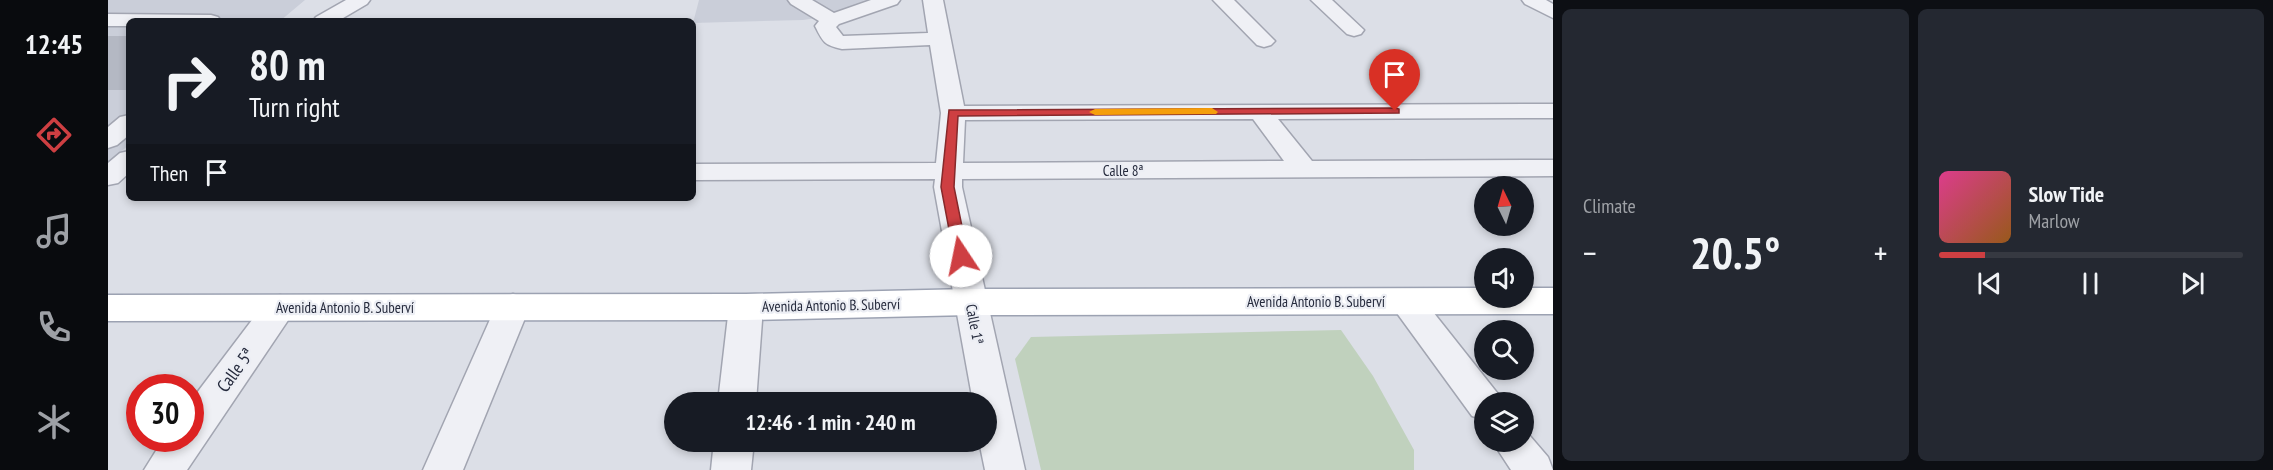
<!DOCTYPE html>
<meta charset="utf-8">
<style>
body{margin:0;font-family:"PT Sans Narrow",sans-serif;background:#242831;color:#f1f3f6;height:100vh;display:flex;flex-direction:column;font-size:22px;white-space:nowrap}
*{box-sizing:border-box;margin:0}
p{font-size:20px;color:#9ea1a6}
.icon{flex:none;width:33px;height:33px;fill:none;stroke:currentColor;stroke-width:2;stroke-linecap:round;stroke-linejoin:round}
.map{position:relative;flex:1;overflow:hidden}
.side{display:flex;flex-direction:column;gap:9px;padding:9px;background:#0d0f14;width:720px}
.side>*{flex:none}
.hud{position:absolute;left:18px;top:18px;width:570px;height:183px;border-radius:9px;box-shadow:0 3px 9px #0003;background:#171b24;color:#f1f3f6;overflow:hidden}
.needle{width:39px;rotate:355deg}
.fabs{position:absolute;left:1366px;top:176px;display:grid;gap:12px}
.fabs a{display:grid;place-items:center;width:60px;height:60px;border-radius:50%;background:#171b24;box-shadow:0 3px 9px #0003;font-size:30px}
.speed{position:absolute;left:18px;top:374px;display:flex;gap:12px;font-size:30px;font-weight:700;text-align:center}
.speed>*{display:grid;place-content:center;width:78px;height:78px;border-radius:50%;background:#171b24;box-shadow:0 3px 9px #0003;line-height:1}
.speed .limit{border:9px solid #d22;background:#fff;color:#111}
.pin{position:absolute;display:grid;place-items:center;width:51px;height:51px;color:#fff;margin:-62px -26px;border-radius:50% 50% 50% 0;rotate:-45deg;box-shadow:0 0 6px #0007}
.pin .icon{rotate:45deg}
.me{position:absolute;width:66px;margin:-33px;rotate:349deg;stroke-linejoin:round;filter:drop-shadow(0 0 4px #0008)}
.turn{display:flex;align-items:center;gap:21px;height:126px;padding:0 24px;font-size:27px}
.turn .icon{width:78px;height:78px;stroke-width:2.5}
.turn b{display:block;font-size:42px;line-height:51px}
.then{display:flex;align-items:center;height:57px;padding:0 24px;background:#0003;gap:12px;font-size:22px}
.big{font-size:45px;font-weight:700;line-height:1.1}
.side .widget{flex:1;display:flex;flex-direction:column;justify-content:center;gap:9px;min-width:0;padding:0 21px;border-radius:9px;background:#242831}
.song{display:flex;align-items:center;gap:18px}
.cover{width:72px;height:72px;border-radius:9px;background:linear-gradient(135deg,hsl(330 70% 55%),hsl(30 70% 35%))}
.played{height:6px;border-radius:3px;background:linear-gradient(90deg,#ce3f42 15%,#363941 15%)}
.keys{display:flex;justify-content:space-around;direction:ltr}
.heat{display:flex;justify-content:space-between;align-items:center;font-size:33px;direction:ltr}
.side .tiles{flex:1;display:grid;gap:9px;grid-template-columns:repeat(2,1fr)}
.trip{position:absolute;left:556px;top:392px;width:333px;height:60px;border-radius:30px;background:#171b24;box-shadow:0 3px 9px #0003;font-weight:700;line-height:60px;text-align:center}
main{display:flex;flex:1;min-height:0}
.tab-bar{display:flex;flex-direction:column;width:108px;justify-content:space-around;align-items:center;background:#090b0e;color:#9ea1a6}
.tab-bar .icon{width:42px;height:42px}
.tab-bar .current{color:#ce3f42}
.tab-bar b{font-size:27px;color:#f1f3f6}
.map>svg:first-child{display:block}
</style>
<main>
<nav class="tab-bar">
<b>12:45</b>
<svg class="icon current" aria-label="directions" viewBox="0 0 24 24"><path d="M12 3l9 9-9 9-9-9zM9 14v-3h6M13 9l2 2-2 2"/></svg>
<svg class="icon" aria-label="music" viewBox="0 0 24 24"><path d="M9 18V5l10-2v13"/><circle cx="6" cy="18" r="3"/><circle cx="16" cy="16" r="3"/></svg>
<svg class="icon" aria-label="phone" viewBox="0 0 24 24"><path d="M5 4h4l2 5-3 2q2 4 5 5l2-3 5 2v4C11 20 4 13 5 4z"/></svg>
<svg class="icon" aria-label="climate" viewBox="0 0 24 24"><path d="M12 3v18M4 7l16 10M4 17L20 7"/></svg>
</nav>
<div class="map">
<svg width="1445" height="470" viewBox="0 0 1445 470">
<rect width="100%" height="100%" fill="#dcdfe7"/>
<path fill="#caced9" d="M 0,0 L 197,0 L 172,21 L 21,21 L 21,145 L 0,162 Z
M 591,0 L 770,0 L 735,14 L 695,20 L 585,23 Z"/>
<path fill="#c0d1bd" d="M 1233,330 L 1265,376 L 1306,450 L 1306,470 L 933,470 L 907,359 L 923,337 Z"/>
<path fill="#b4b8c3" d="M 0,36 L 21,36 L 21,90 L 0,90 Z"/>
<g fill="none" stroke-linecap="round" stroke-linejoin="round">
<defs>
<path id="minor" d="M 238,0 L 262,0 L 259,4 L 230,21 L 205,21 L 208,17 Z
M 680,0 L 704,0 L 726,13 L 763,0 L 792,0 L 789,4 L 731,24 L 728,27 L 735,36 L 820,33 L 815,0 L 835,0 L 856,106 L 1445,104 L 1445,118 L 1170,119 L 1204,161 L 1445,160 L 1445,176 L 854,179 L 854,187 L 917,470 L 877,470 L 871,441 L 879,441 L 879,402 L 865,402 L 826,187 L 827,179 L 585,180 L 585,164 L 828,163 L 833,113 L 822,45 L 734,49 C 716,45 715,42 707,26 L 711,21 L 683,4 ZM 1145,119 L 1176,161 L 855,163 L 857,120 Z
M 1105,0 L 1126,0 L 1167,41 L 1163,45 L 1156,47 L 1149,45 Z
M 1203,0 L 1224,0 L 1256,30 L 1253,34 L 1246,36 L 1239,34 Z
M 1414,0 L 1438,0 L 1445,4 L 1445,18 L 1417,4 Z
M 0,14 L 103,15 L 110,17 L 113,21 L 21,21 L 21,26 L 0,26 Z
M 21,115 L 21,135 L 9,145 L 0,148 L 0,127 L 12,117 Z
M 21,151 L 21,173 L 10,183 L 0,185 L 0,163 L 12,153 Z
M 1298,289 L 1310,293 L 1390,394 L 1394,402 L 1377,402 L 1377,420 L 1364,416 L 1286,309 L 1281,301 L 1286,293 Z
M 405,294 L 417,298 L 422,306 L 355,470 L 315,470 L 388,306 L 393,298 Z
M 172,295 L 184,299 L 189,307 L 79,470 L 36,470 L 56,438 L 82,438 L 82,402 L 160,299 Z
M 638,295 L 650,299 L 655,307 L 648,402 L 610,402 L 621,307 L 626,299 Z
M 1416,429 L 1440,457 L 1445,470 L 1403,470 L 1384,441 L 1416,441 Z
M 606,441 L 646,441 L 643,470 L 603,470 Z"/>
<path id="major" d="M 1377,288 L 1377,297 L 1416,297 L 1416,288 L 1445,288 L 1445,314 L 862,315 L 638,320 L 0,321 L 0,295 L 638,294 L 862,289 Z"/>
</defs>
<use href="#minor" stroke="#a2a5b1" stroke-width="3"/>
<use href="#major" stroke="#9ca2b2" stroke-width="3"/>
<use href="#minor" fill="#eff0f5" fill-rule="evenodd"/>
<use href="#major" fill="#fff" fill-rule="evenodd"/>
</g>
<path fill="#ce3f42" stroke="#86292b" stroke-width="1.5" d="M 1287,108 L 1291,109 L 1291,113 L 850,116 L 846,187 L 860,256 L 853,261 L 846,256 L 833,187 L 841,110 Z"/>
<path fill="#f59e0b" d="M 1104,108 L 1110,112 L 1108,114 L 987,115 L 981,112 L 987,109 Z"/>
<g text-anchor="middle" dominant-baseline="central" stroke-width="4.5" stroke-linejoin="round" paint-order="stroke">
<g font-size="15" fill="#262b3d" stroke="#eceef4">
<text x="1015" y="170">Calle 8ª</text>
<text x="1208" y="301">Avenida Antonio B. Suberví</text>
<text transform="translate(723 305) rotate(-1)">Avenida Antonio B. Suberví</text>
<text x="237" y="307">Avenida Antonio B. Suberví</text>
<text transform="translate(867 324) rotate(79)">Calle 1ª</text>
</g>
<g font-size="18" fill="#262b3d" stroke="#eceef4">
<text transform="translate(127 370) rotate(-54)">Calle 5ª</text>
</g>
</g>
</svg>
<div class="fabs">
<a><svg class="needle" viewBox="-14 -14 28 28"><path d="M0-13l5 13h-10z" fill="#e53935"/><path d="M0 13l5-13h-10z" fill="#9ea1a6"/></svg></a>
<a><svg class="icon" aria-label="sound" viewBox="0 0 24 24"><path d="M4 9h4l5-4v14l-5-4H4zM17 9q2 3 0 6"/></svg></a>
<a><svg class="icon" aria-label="search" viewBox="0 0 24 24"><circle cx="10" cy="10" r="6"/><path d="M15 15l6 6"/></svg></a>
<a><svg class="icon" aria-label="layers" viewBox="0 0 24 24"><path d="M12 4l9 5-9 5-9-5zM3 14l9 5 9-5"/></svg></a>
</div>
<div class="speed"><div class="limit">30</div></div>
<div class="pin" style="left:1287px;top:111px;background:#d93025"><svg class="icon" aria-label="arrive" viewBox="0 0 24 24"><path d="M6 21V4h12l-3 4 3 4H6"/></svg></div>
<svg class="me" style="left:853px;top:256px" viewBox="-20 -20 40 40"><circle r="19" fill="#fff"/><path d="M0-13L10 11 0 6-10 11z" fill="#ce3f42"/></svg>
<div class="trip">12:46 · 1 min · 240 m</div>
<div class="hud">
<div class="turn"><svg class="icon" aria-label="right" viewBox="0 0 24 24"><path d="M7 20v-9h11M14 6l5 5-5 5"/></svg><div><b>80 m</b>Turn right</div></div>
<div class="then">Then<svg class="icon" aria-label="arrive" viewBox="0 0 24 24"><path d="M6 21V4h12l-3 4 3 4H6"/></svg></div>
</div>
</div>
<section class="side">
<div class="tiles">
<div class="widget"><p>Climate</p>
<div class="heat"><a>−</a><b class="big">20.5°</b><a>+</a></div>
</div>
<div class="widget">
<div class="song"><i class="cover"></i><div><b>Slow Tide</b><p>Marlow</p></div></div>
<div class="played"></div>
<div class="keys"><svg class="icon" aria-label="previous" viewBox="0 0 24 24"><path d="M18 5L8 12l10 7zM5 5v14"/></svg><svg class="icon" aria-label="pause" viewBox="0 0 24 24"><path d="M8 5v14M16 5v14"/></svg><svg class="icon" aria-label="next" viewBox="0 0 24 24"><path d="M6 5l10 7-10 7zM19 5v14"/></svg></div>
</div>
</div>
</section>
</main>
